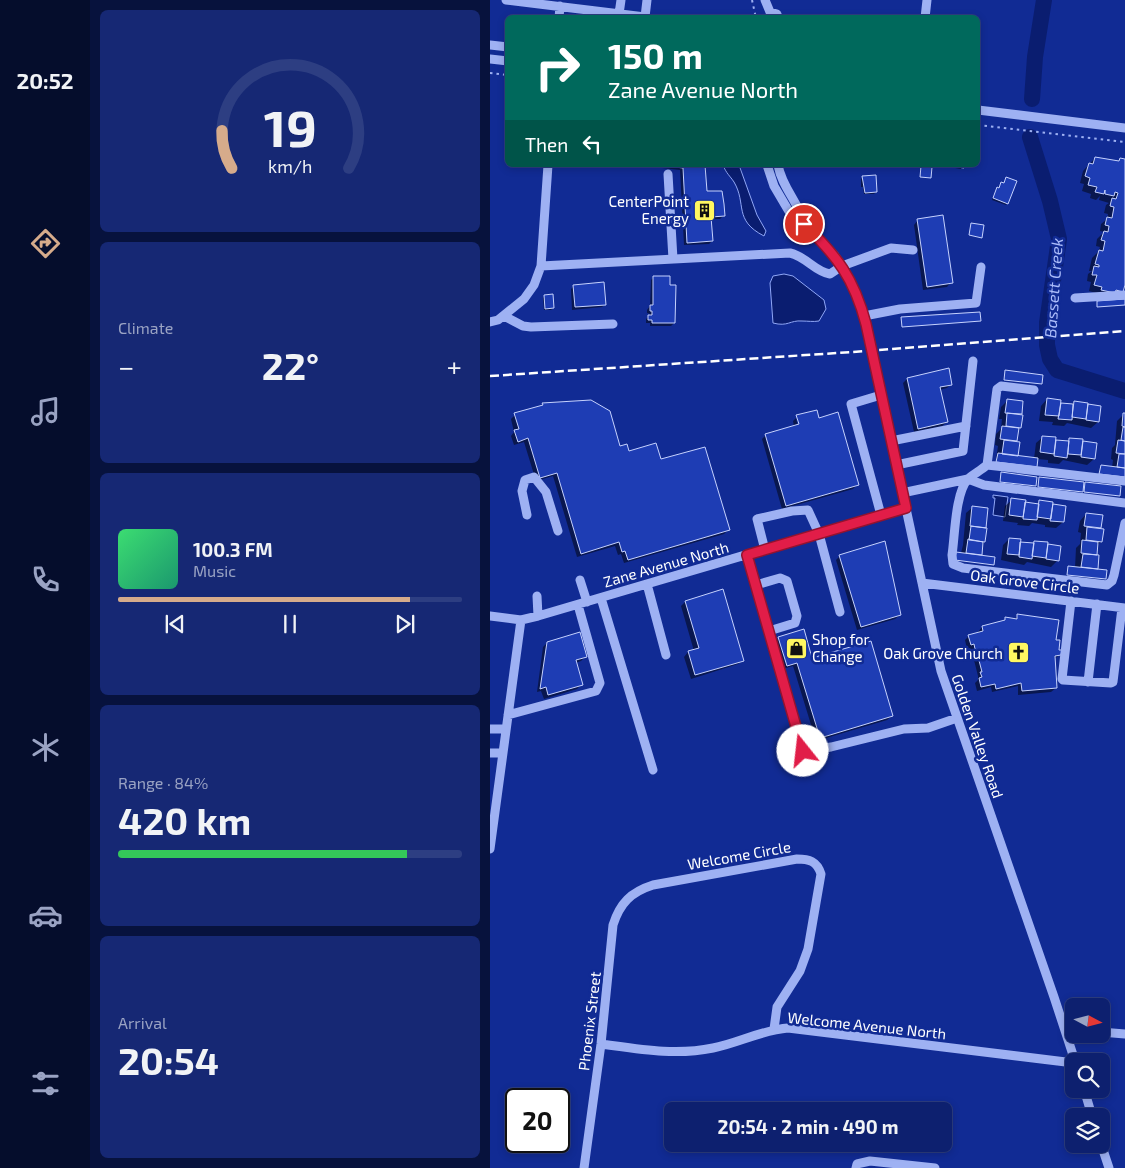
<!DOCTYPE html>
<meta charset="utf-8">
<style>
body{margin:0;font-family:"Exo 2",sans-serif;background:#162874;color:#f1f3f6;height:100vh;display:flex;flex-direction:column;font-size:19px;white-space:nowrap}
*{box-sizing:border-box;margin:0}
p{font-size:16px;color:#9aa3c3}
.icon{flex:none;width:28px;height:28px;fill:none;stroke:currentColor;stroke-width:2;stroke-linecap:round;stroke-linejoin:round}
.map{position:relative;flex:1;overflow:hidden}
.drawer{display:flex;flex-direction:column;gap:10px;padding:10px;background:#07123d;width:400px}
.drawer>*{flex:none}
.hud{position:absolute;left:15px;top:15px;width:475px;height:152px;border-radius:8px;box-shadow:0 2px 8px #0003,0 0 0 1px #2d3e82;background:#00695c;color:#fff;overflow:hidden}
.needle{width:32px;rotate:97deg}
.buttons{position:absolute;left:575px;top:998px;display:grid;gap:10px}
.buttons a{display:grid;place-items:center;width:45px;height:45px;border-radius:8px;background:#0d206f;box-shadow:0 2px 8px #0003,0 0 0 1px #2d3e82;font-size:25px}
.speed{position:absolute;left:15px;top:1088px;display:flex;gap:10px;font-size:25px;font-weight:700;text-align:center}
.speed>*{display:grid;place-content:center;width:65px;height:65px;border-radius:50%;background:#0d206f;box-shadow:0 2px 8px #0003,0 0 0 1px #2d3e82;line-height:1}
.speed .limit{border:2px solid #111;border-radius:8px;background:#fff;color:#111}
.pin{position:absolute;display:grid;place-items:center;width:42px;height:42px;color:#fff;margin:-21px;border:2px solid #fff;border-radius:50%;box-shadow:0 1px 5px #0007}
.me{position:absolute;width:55px;margin:-28px;rotate:344deg;stroke-linejoin:round;filter:drop-shadow(0 0 4px #0008)}
.turn{display:flex;align-items:center;gap:18px;height:105px;padding:0 20px;font-size:22px}
.turn .icon{width:65px;height:65px;stroke-width:2.5}
.turn b{display:block;font-size:35px;line-height:42px}
.then{display:flex;align-items:center;height:48px;padding:0 20px;background:#0003;gap:10px;font-size:19px}
.big{font-size:38px;font-weight:700;line-height:1.1}
.drawer .tile{flex:1;display:flex;flex-direction:column;justify-content:center;gap:8px;min-width:0;padding:0 18px;border-radius:8px;background:#162874}
.drawer .dial{align-items:center;gap:0}
.dial svg{height:130px;overflow:visible;fill:none;stroke:#2d3e82;stroke-width:7;stroke-linecap:round;text-anchor:middle}
.dial text{fill:#f1f3f6;stroke:none}
.song{display:flex;align-items:center;gap:15px}
.cover{width:60px;height:60px;border-radius:8px;background:linear-gradient(135deg,hsl(140 70% 55%),hsl(160 70% 35%))}
.played{height:5px;border-radius:2px;background:linear-gradient(90deg,#d6ab8b 85%,#2d3e82 85%)}
.keys{display:flex;justify-content:space-around;direction:ltr}
.heat{display:flex;justify-content:space-between;align-items:center;font-size:28px;direction:ltr}
.charge{height:8px;border-radius:4px;background:linear-gradient(90deg,#34c759 84%,#2d3e82 0)}
.trip{position:absolute;left:174px;top:1102px;width:288px;height:50px;border-radius:8px;background:#0d206f;box-shadow:0 2px 8px #0003,0 0 0 1px #2d3e82;font-weight:700;line-height:50px;text-align:center}
main{display:flex;flex:1;min-height:0}
.menu{display:flex;flex-direction:column;width:90px;justify-content:space-around;align-items:center;background:#050d2c;color:#9aa3c3}
.menu .icon{width:35px;height:35px}
.menu .selected{color:#d6ab8b}
.menu b{font-size:22px;color:#f1f3f6}
.map>svg:first-child{display:block}
</style>
<main>
<nav class="menu">
<b>20:52</b>
<svg class="icon selected" aria-label="directions" viewBox="0 0 24 24"><path d="M12 3l9 9-9 9-9-9zM9 14v-3h6M13 9l2 2-2 2"/></svg>
<svg class="icon" aria-label="music" viewBox="0 0 24 24"><path d="M9 18V5l10-2v13"/><circle cx="6" cy="18" r="3"/><circle cx="16" cy="16" r="3"/></svg>
<svg class="icon" aria-label="phone" viewBox="0 0 24 24"><path d="M5 4h4l2 5-3 2q2 4 5 5l2-3 5 2v4C11 20 4 13 5 4z"/></svg>
<svg class="icon" aria-label="climate" viewBox="0 0 24 24"><path d="M12 3v18M4 7l16 10M4 17L20 7"/></svg>
<svg class="icon" aria-label="car" viewBox="0 0 24 24"><path d="M5 17H2v-5l4-1 3-4h7l3 4 3 1v5h-3M9 17h6M6 11h13"/><circle cx="7" cy="17" r="2"/><circle cx="17" cy="17" r="2"/></svg>
<svg class="icon" aria-label="filters" viewBox="0 0 24 24"><path d="M4 7h16M4 17h16"/><circle cx="9" cy="7" r="2"/><circle cx="15" cy="17" r="2"/></svg>
</nav>
<section class="drawer">
<div class="tile dial"><svg viewBox="0 0 100 80">
<path d="M14 69A42 42 0 1 1 86 69"/>
<path d="M14 69A42 42 0 0 1 8 46" stroke="#d6ab8b"/>
<text x="50" y="56" font-size="32" font-weight="700">19</text>
<text x="50" y="72" font-size="11">km/h</text>
</svg></div>
<div class="tile"><p>Climate</p>
<div class="heat"><a>−</a><b class="big">22°</b><a>+</a></div>
</div>
<div class="tile">
<div class="song"><i class="cover"></i><div><b>100.3 FM</b><p>Music</p></div></div>
<div class="played"></div>
<div class="keys"><svg class="icon" aria-label="previous" viewBox="0 0 24 24"><path d="M18 5L8 12l10 7zM5 5v14"/></svg><svg class="icon" aria-label="pause" viewBox="0 0 24 24"><path d="M8 5v14M16 5v14"/></svg><svg class="icon" aria-label="next" viewBox="0 0 24 24"><path d="M6 5l10 7-10 7zM19 5v14"/></svg></div>
</div>
<div class="tile"><p>Range · 84%</p><b class="big">420 km</b><div class="charge"></div></div>
<div class="tile"><p>Arrival</p><b class="big">20:54</b></div>
</section>
<div class="map">
<svg width="635" height="1168" viewBox="0 0 635 1168">
<rect width="100%" height="100%" fill="#112b94"/>
<path fill="#0a1d70" stroke="#90a7f7" d="M 233,165 L 249,165 L 267,215 L 276,231 L 274,236 C 243,220 257,204 244,182 C 240,176 236,173 233,165 Z
M 294,274 L 303,276 L 334,300 L 336,309 L 329,321 C 323,322 318,321 312,321 C 300,320 298,327 283,323 L 280,283 L 283,276 Z
M 503,495 L 518,497 L 515,517 L 503,515 L 505,498 L 503,498 Z"/>
<path fill="#0007" d="M 605,158 L 628,162 L 631,159 L 635,160 L 635,287 L 632,292 L 606,293 L 599,291 L 601,282 L 597,281 L 598,274 L 602,271 L 599,271 L 602,258 L 608,252 L 610,247 L 606,246 L 607,239 L 614,232 L 610,231 L 611,224 L 617,219 L 618,214 L 614,213 L 616,205 L 619,203 L 609,200 L 610,196 L 606,200 L 600,198 L 601,194 L 592,191 L 594,184 L 590,183 L 593,171 Z
M 146,165 L 214,165 L 216,193 L 233,216 L 230,219 L 220,219 L 222,241 L 219,244 L 194,245 L 190,170 Z
M 448,165 L 473,165 L 471,169 Z
M 373,177 L 386,192 L 384,194 L 374,194 L 373,187 L 371,187 L 371,179 Z
M 516,178 L 517,203 L 516,205 L 502,200 L 506,191 L 511,184 L 513,185 Z
M 428,220 L 461,282 L 457,287 L 433,290 L 424,225 Z
M 164,277 L 184,323 L 181,326 L 160,326 L 160,323 L 156,323 L 156,319 L 160,316 L 160,314 L 157,313 L 157,310 L 160,306 L 161,280 Z
M 84,286 L 115,304 L 112,307 L 82,310 L 81,289 Z
M 55,296 L 63,308 L 61,310 L 54,310 L 53,298 Z
M 417,379 L 461,384 L 457,388 L 449,390 L 457,422 L 452,426 L 424,432 L 413,383 Z
M 557,399 L 569,404 L 581,405 L 584,402 L 610,407 L 608,422 L 601,428 L 577,423 L 574,426 L 562,425 L 563,422 L 549,421 L 551,406 Z
M 518,400 L 532,402 L 530,428 L 527,430 L 526,442 L 527,457 L 544,459 L 546,443 L 553,437 L 564,441 L 577,442 L 580,439 L 605,444 L 604,459 L 597,465 L 573,460 L 569,464 L 558,463 L 558,460 L 547,459 L 506,460 L 508,446 L 505,445 L 506,434 L 511,429 L 512,419 L 509,419 L 511,407 Z
M 53,404 L 138,453 L 170,461 L 238,530 L 234,534 L 134,563 L 131,554 L 128,555 L 125,546 L 87,557 L 63,476 L 46,481 L 34,442 L 24,445 L 21,436 L 24,432 L 21,419 L 25,415 L 49,408 Z
M 634,414 L 635,414 L 635,478 L 610,474 L 611,466 L 622,468 L 623,460 L 621,459 L 622,448 L 625,445 L 627,421 Z
M 307,417 L 328,419 L 367,485 L 363,489 L 292,509 L 272,439 L 276,435 L 304,427 L 303,421 L 306,418 L 309,431 L 311,430 Z
M 522,500 L 547,504 L 550,502 L 575,507 L 573,522 L 566,528 L 555,527 L 555,525 L 542,523 L 539,526 L 527,525 L 528,523 L 513,521 L 515,506 Z
M 483,507 L 494,541 L 489,556 L 502,565 L 465,560 L 471,553 L 473,545 L 476,513 Z
M 596,514 L 611,516 L 610,529 L 611,542 L 607,545 L 606,570 L 585,568 L 586,548 L 590,544 L 591,533 L 588,532 L 590,521 Z
M 519,539 L 529,543 L 542,544 L 545,542 L 570,547 L 568,560 L 561,567 L 537,562 L 534,565 L 511,560 L 513,545 Z
M 350,556 L 410,615 L 405,619 L 367,630 L 346,560 Z
M 195,602 L 253,660 L 248,664 L 201,679 L 194,657 L 198,652 L 204,651 L 191,606 Z
M 528,616 L 565,641 L 570,655 L 564,659 L 566,688 L 561,692 L 528,695 L 528,686 L 502,692 L 501,687 L 487,691 L 485,683 L 488,680 L 488,676 L 482,652 L 481,653 L 480,648 L 477,649 L 475,640 L 479,636 L 488,634 L 488,632 L 492,627 L 512,623 L 516,618 L 524,619 Z
M 289,638 L 322,660 L 402,716 L 397,720 L 326,741 L 303,666 L 293,669 L 285,642 Z
M 57,643 L 96,656 L 91,661 L 85,663 L 91,685 L 87,689 L 54,699 L 51,691 L 47,692 L 53,647 Z"/>
<g fill="none" stroke-linecap="round" stroke-linejoin="round">
<path stroke="#0a1d70" stroke-width="16" d="M 542,99 L 545,57 L 554,0
M 540,137 L 560,201 L 569,239 L 557,323 L 557,345 L 560,359 L 567,370 L 635,391"/>
</g>
<path fill="#1e3db4" stroke="#c6d2fe" d="M 605,157 L 629,161 L 630,158 L 635,159 L 635,285 L 633,292 L 626,290 L 625,293 L 611,290 L 612,287 L 604,285 L 607,275 L 602,275 L 604,266 L 609,267 L 609,265 L 605,264 L 609,250 L 613,251 L 615,241 L 611,240 L 614,231 L 618,232 L 619,226 L 615,225 L 617,217 L 622,218 L 624,207 L 620,206 L 622,198 L 626,199 L 628,193 L 625,192 L 624,196 L 615,194 L 615,190 L 614,194 L 605,192 L 607,187 L 598,185 L 600,178 L 595,176 L 599,163 L 603,164 Z
M 170,165 L 215,165 L 217,191 L 232,191 L 234,204 L 235,216 L 221,217 L 223,241 L 197,243 L 193,168 Z
M 453,165 L 474,165 L 474,168 Z
M 431,166 L 442,167 L 441,178 L 430,177 Z
M 386,175 L 387,192 L 375,193 L 372,176 Z
M 516,177 L 527,181 L 518,204 L 503,198 L 507,187 L 509,188 L 511,182 L 514,183 Z
M 453,215 L 463,283 L 437,287 L 427,219 Z
M 481,223 L 494,225 L 492,238 L 479,235 Z
M 163,276 L 180,276 L 180,285 L 186,285 L 185,323 L 162,323 L 162,320 L 158,320 L 158,315 L 162,315 L 162,311 L 160,311 L 160,305 L 163,305 Z
M 114,282 L 116,305 L 85,307 L 83,285 Z
M 63,294 L 64,308 L 55,309 L 54,295 Z
M 635,299 L 635,305 L 607,307 L 607,301 Z
M 490,312 L 491,321 L 412,327 L 411,317 Z
M 459,368 L 462,385 L 450,387 L 458,422 L 428,429 L 417,378 Z
M 515,370 L 553,375 L 552,384 L 514,380 Z
M 557,398 L 571,400 L 569,416 L 555,415 Z
M 517,399 L 533,401 L 532,414 L 515,413 Z
M 101,400 L 120,411 L 130,446 L 137,444 L 139,451 L 166,443 L 171,459 L 215,447 L 240,530 L 138,560 L 135,551 L 132,552 L 129,542 L 91,554 L 67,473 L 50,478 L 38,438 L 28,442 L 24,430 L 29,429 L 24,413 L 53,405 L 52,403 Z
M 584,401 L 598,403 L 596,419 L 582,417 Z
M 571,403 L 583,404 L 582,420 L 568,419 Z
M 598,404 L 611,406 L 609,422 L 596,420 Z
M 327,410 L 329,418 L 348,412 L 369,485 L 296,506 L 275,434 L 309,424 L 306,415 Z
M 517,413 L 533,415 L 531,428 L 516,426 Z
M 633,413 L 635,413 L 635,427 L 632,426 Z
M 512,426 L 529,428 L 527,441 L 510,439 Z
M 633,427 L 635,427 L 635,441 L 631,440 Z
M 552,436 L 566,437 L 564,454 L 550,452 Z
M 579,438 L 593,439 L 591,455 L 578,454 Z
M 514,440 L 530,442 L 528,456 L 512,454 Z
M 566,440 L 579,441 L 577,458 L 564,456 Z
M 628,440 L 635,441 L 635,454 L 626,453 Z
M 593,441 L 607,443 L 605,459 L 591,457 Z
M 508,453 L 548,458 L 547,467 L 506,462 Z
M 629,454 L 635,454 L 635,468 L 627,467 Z
M 611,465 L 635,468 L 635,477 L 609,474 Z
M 511,472 L 547,477 L 546,486 L 510,482 Z
M 549,477 L 594,482 L 593,492 L 548,487 Z
M 595,482 L 631,486 L 630,496 L 594,492 Z
M 521,498 L 536,500 L 533,517 L 519,515 Z
M 549,500 L 563,502 L 561,519 L 547,517 Z
M 535,502 L 549,504 L 547,520 L 533,519 Z
M 563,504 L 576,506 L 574,522 L 560,521 Z
M 482,506 L 498,508 L 496,528 L 480,526 Z
M 596,513 L 613,515 L 611,528 L 594,526 Z
M 481,526 L 497,528 L 495,542 L 479,540 Z
M 597,527 L 614,529 L 612,542 L 596,540 Z
M 519,538 L 531,539 L 529,555 L 517,554 Z
M 478,539 L 493,542 L 492,555 L 476,553 Z
M 592,540 L 608,542 L 607,555 L 591,553 Z
M 395,541 L 411,615 L 371,627 L 349,555 Z
M 544,541 L 558,542 L 556,558 L 542,556 Z
M 530,542 L 544,543 L 542,559 L 529,557 Z
M 558,544 L 571,546 L 569,561 L 556,559 Z
M 466,552 L 505,557 L 504,565 L 465,560 Z
M 593,554 L 609,555 L 608,569 L 591,567 Z
M 578,566 L 617,570 L 616,579 L 577,575 Z
M 233,589 L 254,661 L 205,675 L 198,651 L 209,648 L 195,601 Z
M 527,614 L 569,620 L 566,640 L 570,640 L 569,650 L 572,650 L 571,655 L 565,656 L 567,688 L 532,691 L 531,683 L 506,689 L 505,684 L 491,687 L 489,678 L 492,677 L 490,672 L 492,672 L 486,649 L 485,649 L 484,644 L 481,645 L 478,635 L 493,631 L 492,626 L 515,620 L 515,617 L 527,619 Z
M 314,629 L 322,658 L 381,641 L 403,716 L 330,738 L 307,663 L 297,666 L 288,637 Z
M 90,632 L 97,657 L 86,660 L 93,685 L 58,695 L 56,687 L 50,689 L 57,642 Z"/>
<g fill="none" stroke-linecap="round" stroke-linejoin="round">
<path stroke="#9eb1f3" stroke-width="2" stroke-dasharray="2.5 4" stroke-linecap="butt" d="M 262,0 L 266,18
M 0,73 L 18,75
M 488,125 L 635,142"/>
<path stroke="#9eb1f3" stroke-width="9" d="M 16,0 L 155,17 L 157,0
M 275,0 L 280,12 L 287,14 L 288,18
M 129,14 L 131,0
M 69,18 L 70,6
M 435,18 L 437,0
M 0,45 L 18,47
M 0,59 L 18,61
M 488,110 L 635,128
M 277,165 L 284,186 L 304,220 L 314,224 L 345,256 L 352,266 L 367,296 L 376,323 L 451,671 L 564,997 L 585,1061
M 288,165 C 292,188 310,204 314,224
M 178,174 L 183,259
M 51,266 L 300,253 C 317,257 324,271 340,274 L 352,266 L 401,248 L 423,250
M 585,298 L 635,295
M 14,316 L 33,326 L 41,327 L 123,324
M 374,316 L 410,309 L 486,303 L 491,267
M 0,322 L 8,320 L 34,299 L 44,285 L 51,266 L 58,165
M 391,395 L 361,404 L 391,515
M 401,441 L 476,426
M 406,465 L 473,451 L 483,361
M 497,465 L 507,389 L 511,386 L 544,390
M 635,481 L 497,465 C 491,470 484,474 478,479 C 465,493 465,536 462,555 L 463,564 L 473,568 L 617,585 L 622,581 L 624,575 L 635,523
M 412,493 L 478,479 L 494,485 L 635,503
M 37,515 L 32,491 L 35,480 L 44,477 L 56,492 L 68,531
M 275,550 L 267,519 L 302,511 L 318,510 L 329,534 L 350,612
M 257,555 L 313,751 L 341,747 L 414,729 L 438,728 L 467,718
M 90,580 L 97,602
M 432,583 L 635,608
M 157,584 L 176,655
M 266,585 L 290,578 L 297,581 L 307,616 L 305,623 L 279,631
M 47,596 L 48,616
M 111,598 L 163,770
M 581,601 L 572,679 L 573,680 L 621,683 L 623,682 L 632,608
M 0,616 L 31,620 L 48,616 L 415,508
M 598,682 L 607,604
M 18,715 L 106,691 L 110,683 L 88,605
M 0,729 L 16,729
M 0,753 L 13,753
M 0,849 L 31,620
M 611,1032 L 635,1034
M 111,1044 C 148,1049 185,1056 223,1048 C 248,1043 272,1030 298,1028 L 584,1063
M 594,1089 L 602,1116
M 611,1144 L 619,1168
M 94,1168 L 111,1044 L 123,925 C 130,903 141,892 163,885 L 307,859 C 319,859 327,861 331,874 L 318,949 L 310,971 L 287,1007 L 284,1029
M 366,1168 L 367,1164 L 380,1161 L 445,1168"/>
<path stroke="#fff" stroke-width="2.5" stroke-dasharray="9 4" stroke-linecap="butt" d="M 0,376 L 362,352 L 635,331"/>
</g>
<g fill="none" stroke-linecap="round" stroke-linejoin="round">
<defs>
<path id="route" d="M 313,751 L 257,555 L 416,508 L 376,324 C 364,278 347,256 314,224"/>
</defs>
<use href="#route" stroke="#92132f" stroke-width="12"/>
<use href="#route" stroke="#e11d48" stroke-width="9"/>
</g>
<defs>
<symbol id="building-square" viewBox="-11 -11 22 22"><rect x="-9" y="-9" width="18" height="18" rx="4" fill="#fff761" stroke="#112b94"/><path d="M-4-6H4V6H1V3H-1V6H-4ZM-2.5-4.3h1.7v1.8h-1.7ZM.8-4.3h1.7v1.8H.8ZM-2.5-1h1.7V.8h-1.7ZM.8-1h1.7V.8H.8Z" fill="#111"/></symbol>
<symbol id="shop-square" viewBox="-11 -11 22 22"><rect x="-9" y="-9" width="18" height="18" rx="4" fill="#fff761" stroke="#112b94"/><path d="M-5-2.5h2.3a2.7 3.5 0 0 1 5.4 0H5L5.5 6h-11ZM-1.5-2.5h3a1.5 2.3 0 0 0-3 0Z" fill="#111"/></symbol>
<symbol id="church-square" viewBox="-11 -11 22 22"><rect x="-9" y="-9" width="18" height="18" rx="4" fill="#fff761" stroke="#112b94"/><path d="M-1.2-6h2.4v3.5h3.3v2.4h-3.3V6h-2.4V-.1h-3.3v-2.4h3.3Z" fill="#111"/></symbol>
</defs>
<g fill-rule="evenodd">
<use href="#building-square" x="202" y="198" width="25" height="25"/>
<use href="#shop-square" x="294" y="636" width="25" height="25"/>
<use href="#church-square" x="516" y="640" width="25" height="25"/>
</g>
<g text-anchor="middle" dominant-baseline="central" stroke-width="5" stroke-linejoin="round" paint-order="stroke">
<g font-size="15" fill="#fff" stroke="#112b94" text-anchor="end">
<text x="199" y="201">CenterPoint<tspan x="199" dy="17">Energy</tspan></text>
<text x="322" y="639" text-anchor="start">Shop for<tspan x="322" dy="17">Change</tspan></text>
<text x="513" y="653">Oak Grove Church</text>
</g>
<g font-size="15" fill="#fff" stroke="#112b94">
<text transform="translate(176 564) rotate(-16)">Zane Avenue North</text>
<text transform="translate(535 581) rotate(7)">Oak Grove Circle</text>
<text transform="translate(488 736) rotate(71)">Golden Valley Road</text>
<text transform="translate(249 855) rotate(-10)">Welcome Circle</text>
<text transform="translate(99 1021) rotate(-83)">Phoenix Street</text>
<text transform="translate(377 1025) rotate(6)">Welcome Avenue North</text>
</g>
<g font-size="16" font-style="italic" fill="#abbcfa" stroke="#112b94">
<text transform="translate(563 288) rotate(-86)">Bassett Creek</text>
</g>
</g>
</svg>
<div class="buttons">
<a><svg class="needle" viewBox="-14 -14 28 28"><path d="M0-13l5 13h-10z" fill="#e53935"/><path d="M0 13l5-13h-10z" fill="#9aa3c3"/></svg></a>
<a><svg class="icon" aria-label="search" viewBox="0 0 24 24"><circle cx="10" cy="10" r="6"/><path d="M15 15l6 6"/></svg></a>
<a><svg class="icon" aria-label="layers" viewBox="0 0 24 24"><path d="M12 4l9 5-9 5-9-5zM3 14l9 5 9-5"/></svg></a>
</div>
<div class="speed"><div class="limit">20</div></div>
<div class="pin" style="left:314px;top:224px;background:#d93025"><svg class="icon" aria-label="arrive" viewBox="0 0 24 24"><path d="M6 21V4h12l-3 4 3 4H6"/></svg></div>
<svg class="me" style="left:313px;top:751px" viewBox="-20 -20 40 40"><circle r="19" fill="#fff"/><path d="M0-13L10 11 0 6-10 11z" fill="#e11d48"/></svg>
<div class="trip">20:54 · 2 min · 490 m</div>
<div class="hud">
<div class="turn"><svg class="icon" aria-label="right" viewBox="0 0 24 24"><path d="M7 20v-9h11M14 6l5 5-5 5"/></svg><div><b>150 m</b>Zane Avenue North</div></div>
<div class="then">Then<svg class="icon" aria-label="left" viewBox="0 0 24 24"><path d="M17 20v-9H6M10 6l-5 5 5 5"/></svg></div>
</div>
</div>
</main>
